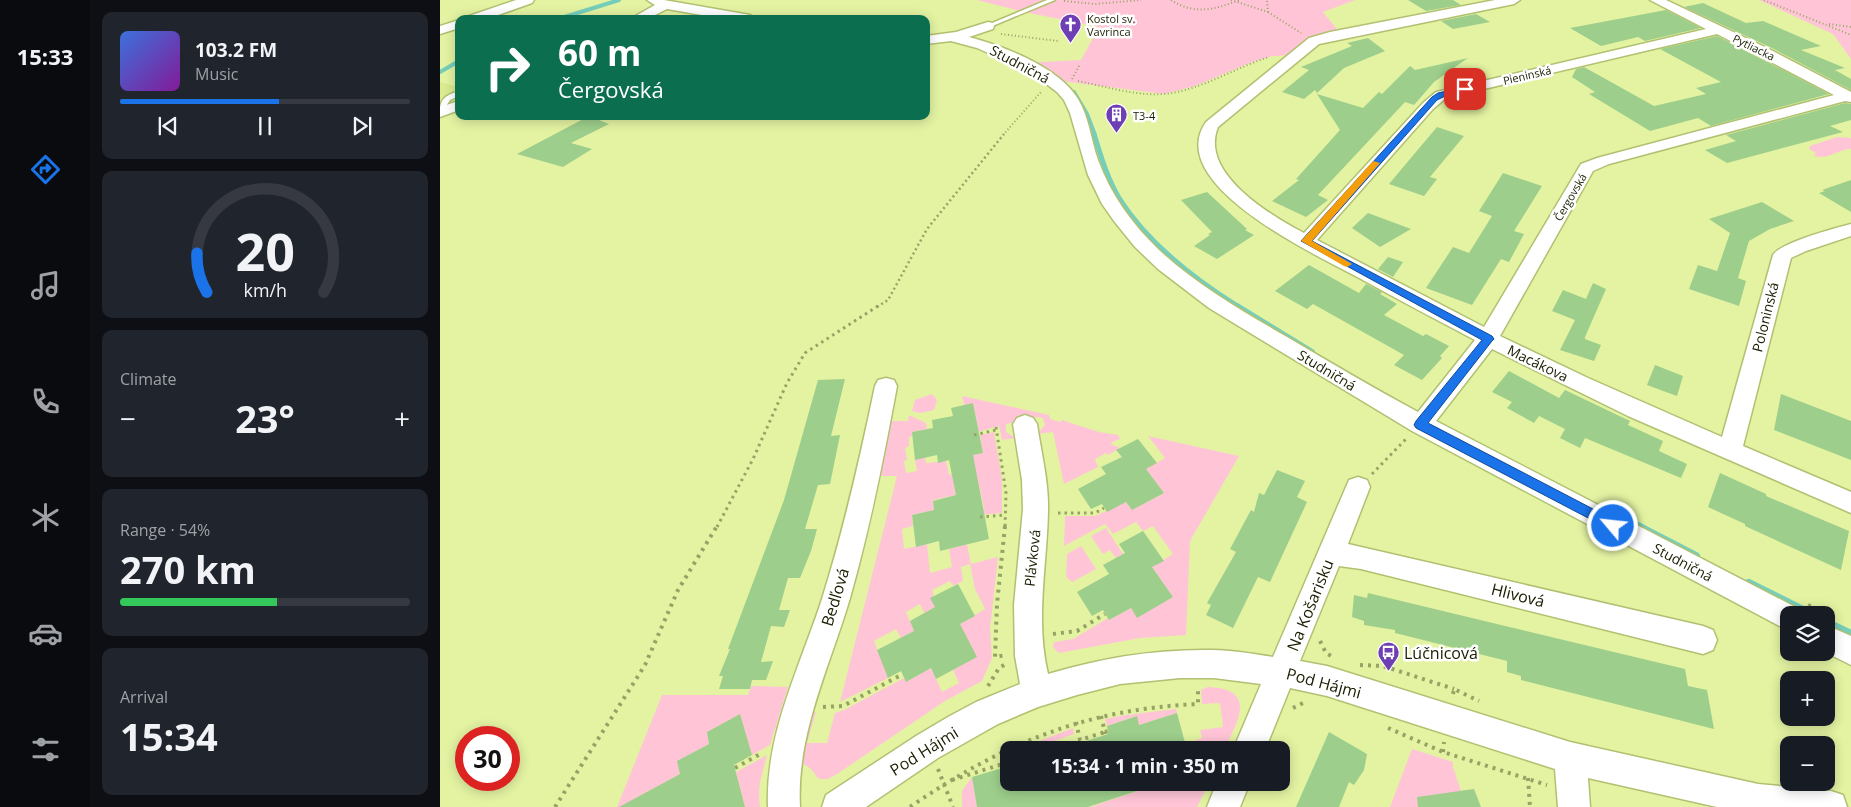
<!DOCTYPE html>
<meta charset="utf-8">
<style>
body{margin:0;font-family:"Open Sans",sans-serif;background:#20242c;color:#f1f3f6;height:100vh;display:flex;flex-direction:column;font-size:19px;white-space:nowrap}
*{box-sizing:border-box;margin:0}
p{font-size:16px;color:#9ea1a6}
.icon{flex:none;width:28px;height:28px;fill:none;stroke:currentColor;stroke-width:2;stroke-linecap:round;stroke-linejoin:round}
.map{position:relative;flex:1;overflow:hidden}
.drawer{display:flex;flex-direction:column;gap:12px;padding:12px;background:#0d0f14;width:350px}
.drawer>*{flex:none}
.banner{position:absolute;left:15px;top:15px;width:475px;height:105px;border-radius:10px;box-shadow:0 2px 12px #0003;background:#0b6e4f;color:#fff;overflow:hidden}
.controls{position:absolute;left:1340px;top:606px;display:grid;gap:10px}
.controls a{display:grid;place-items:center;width:55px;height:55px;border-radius:10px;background:#171b24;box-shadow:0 2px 12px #0003;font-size:25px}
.speed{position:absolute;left:15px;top:726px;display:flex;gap:10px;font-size:25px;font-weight:700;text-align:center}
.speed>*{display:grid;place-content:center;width:65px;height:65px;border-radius:50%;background:#171b24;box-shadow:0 2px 12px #0003;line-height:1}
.speed .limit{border:8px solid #d22;background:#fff;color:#111}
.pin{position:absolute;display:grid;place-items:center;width:42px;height:42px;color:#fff;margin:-21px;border-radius:10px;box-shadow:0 2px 8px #0006}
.me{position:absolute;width:55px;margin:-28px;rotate:298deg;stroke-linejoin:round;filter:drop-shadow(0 0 4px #0008)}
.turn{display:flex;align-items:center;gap:18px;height:105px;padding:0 20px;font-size:22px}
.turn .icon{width:65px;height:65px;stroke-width:2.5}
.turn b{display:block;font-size:35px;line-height:42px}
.big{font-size:38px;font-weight:700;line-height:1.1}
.drawer .card{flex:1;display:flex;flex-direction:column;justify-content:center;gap:8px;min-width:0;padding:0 18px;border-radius:10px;background:#20242c}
.drawer .dial{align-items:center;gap:0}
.dial svg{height:130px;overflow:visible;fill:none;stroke:#363941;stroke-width:7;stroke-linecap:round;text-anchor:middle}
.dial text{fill:#f1f3f6;stroke:none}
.song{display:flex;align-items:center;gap:15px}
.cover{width:60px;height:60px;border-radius:8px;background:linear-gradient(135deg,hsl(220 70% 55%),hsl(290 70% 35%))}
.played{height:5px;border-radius:2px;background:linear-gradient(90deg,#1a73e8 55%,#363941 55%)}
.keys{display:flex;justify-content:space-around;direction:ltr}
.heat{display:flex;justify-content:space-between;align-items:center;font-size:28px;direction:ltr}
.charge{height:8px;border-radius:4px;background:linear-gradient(90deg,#34c759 54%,#363941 0)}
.trip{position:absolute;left:560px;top:741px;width:290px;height:50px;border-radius:10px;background:#171b24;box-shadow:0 2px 12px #0003;font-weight:700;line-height:50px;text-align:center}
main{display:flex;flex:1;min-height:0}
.tabs{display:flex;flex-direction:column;width:90px;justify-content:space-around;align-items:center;background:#090b0e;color:#9ea1a6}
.tabs .icon{width:35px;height:35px}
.tabs .on{color:#1a73e8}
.tabs b{font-size:22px;color:#f1f3f6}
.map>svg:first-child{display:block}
</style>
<main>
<nav class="tabs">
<b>15:33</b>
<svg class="icon on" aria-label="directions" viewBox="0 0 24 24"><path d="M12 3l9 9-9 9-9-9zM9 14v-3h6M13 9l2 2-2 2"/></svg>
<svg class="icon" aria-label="music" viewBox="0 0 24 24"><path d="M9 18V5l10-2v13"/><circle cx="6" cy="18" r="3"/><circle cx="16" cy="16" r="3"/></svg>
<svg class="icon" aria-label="phone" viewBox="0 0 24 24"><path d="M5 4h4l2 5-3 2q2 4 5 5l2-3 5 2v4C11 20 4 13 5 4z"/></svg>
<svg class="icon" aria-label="climate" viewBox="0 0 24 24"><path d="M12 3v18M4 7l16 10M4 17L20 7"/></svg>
<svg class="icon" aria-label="car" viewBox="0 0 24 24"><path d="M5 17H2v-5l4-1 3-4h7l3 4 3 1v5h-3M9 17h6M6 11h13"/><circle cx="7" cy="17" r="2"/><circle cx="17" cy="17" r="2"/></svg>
<svg class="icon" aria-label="filters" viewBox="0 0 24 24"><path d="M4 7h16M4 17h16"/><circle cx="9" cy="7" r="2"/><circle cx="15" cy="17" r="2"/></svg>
</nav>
<section class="drawer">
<div class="card">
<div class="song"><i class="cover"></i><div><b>103.2 FM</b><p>Music</p></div></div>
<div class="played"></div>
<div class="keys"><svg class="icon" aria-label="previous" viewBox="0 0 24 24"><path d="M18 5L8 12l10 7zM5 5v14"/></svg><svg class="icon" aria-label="pause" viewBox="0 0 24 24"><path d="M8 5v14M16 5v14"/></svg><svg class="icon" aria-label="next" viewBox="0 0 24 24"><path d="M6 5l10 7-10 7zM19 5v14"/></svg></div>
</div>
<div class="card dial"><svg viewBox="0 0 100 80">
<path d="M14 69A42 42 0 1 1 86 69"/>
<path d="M14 69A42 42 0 0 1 8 45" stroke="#1a73e8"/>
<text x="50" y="56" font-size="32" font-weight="700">20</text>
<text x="50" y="72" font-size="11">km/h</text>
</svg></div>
<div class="card"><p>Climate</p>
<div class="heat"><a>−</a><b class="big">23°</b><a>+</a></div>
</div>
<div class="card"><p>Range · 54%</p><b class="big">270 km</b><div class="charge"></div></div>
<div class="card"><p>Arrival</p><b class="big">15:34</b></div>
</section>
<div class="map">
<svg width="1411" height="807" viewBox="0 0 1411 807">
<rect width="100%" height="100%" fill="#e3f3a2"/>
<path fill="#d9ea91" d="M 0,82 L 19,87 L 19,105 L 0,112 Z"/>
<path fill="#ffc5d7" d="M 537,0 L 915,0 L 883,12 L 901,34 L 890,36 L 856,55 L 833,56 L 815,61 L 755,86 L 724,94 L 613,80 L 581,63 L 641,60 L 659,27 L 584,12 Z
M 1319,0 L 1411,0 L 1411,59 L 1393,34 Z
M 1397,137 L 1411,138 L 1411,149 C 1397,149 1390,160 1374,156 L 1376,153 L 1369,149 L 1370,146 Z
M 492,394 L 497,400 L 494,410 L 481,413 L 472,411 L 475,400 Z
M 522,396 L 609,415 L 610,419 L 620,422 L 622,420 L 659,432 L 678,435 L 680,439 L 672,442 L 671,444 L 680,448 L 668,455 L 666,453 L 655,459 L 658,467 L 624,484 L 613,432 L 597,434 L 605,425 L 603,418 L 598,417 L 566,424 L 566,432 L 576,438 L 562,440 L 559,426 L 534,433 L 538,427 L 533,404 L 524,405 Z
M 469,415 L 486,423 L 487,429 L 472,432 L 472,436 L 469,437 L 469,446 L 465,448 L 467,460 L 464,461 L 466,473 L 477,471 L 475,460 L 485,457 L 486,463 L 506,461 L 509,475 L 524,471 L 522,457 L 543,453 L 540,435 L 554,432 L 562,479 L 562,513 L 539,515 L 539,510 L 544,508 L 538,481 L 514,486 L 516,495 L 493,500 L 494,510 L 472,515 L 473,526 L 462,529 L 464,549 L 487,544 L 490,573 L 512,567 L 509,549 L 527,544 L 531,564 L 558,557 L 550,629 L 552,658 L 542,681 L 505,701 L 397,774 L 388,779 L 379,779 C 372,771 369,763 357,764 L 371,712 L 376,712 L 367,743 L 387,743 L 395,713 L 404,710 L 464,678 L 466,682 L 491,668 L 502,692 L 519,683 L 513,670 L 536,657 L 520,624 L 545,609 L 535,589 L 530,564 L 521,567 L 523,581 L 513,586 L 510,581 L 492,590 L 494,596 L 491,598 L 495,607 L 484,613 L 480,604 L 466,612 L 474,631 L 461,638 L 456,629 L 434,641 L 448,678 L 400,702 L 457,476 L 439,476 L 449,421 L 468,421 Z
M 708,436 L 799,456 L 750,541 L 746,635 L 700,638 L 619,653 L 613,647 L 614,642 L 633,639 L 668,618 L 669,620 L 691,608 L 697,617 L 733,597 L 712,567 L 733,554 L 713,526 L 703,531 L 696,522 L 673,534 L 665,524 L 624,546 L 625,516 L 655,516 L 686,502 L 692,510 L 724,493 L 706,469 L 725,458 Z
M 666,528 L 683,554 L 676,558 L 670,550 L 663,554 L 651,536 Z
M 641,546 L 656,569 L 632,582 L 626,577 L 627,554 Z
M 311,686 L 348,687 L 330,745 L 312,755 L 300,715 L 267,732 L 269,744 L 238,761 L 240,774 L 194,799 L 195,807 L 177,807 L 222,695 L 308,695 Z
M 768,687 C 818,689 798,721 784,750 L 749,750 L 747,744 L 762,738 L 760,730 L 783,727 L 780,703 L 762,704 L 761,690 Z
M 736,709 L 737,713 L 699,725 L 696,716 L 667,726 L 665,719 L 686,715 Z
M 633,728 L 634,734 L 589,750 L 576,750 Z
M 972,749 L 1013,762 L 1013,767 L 1021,791 L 1008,807 L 950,807 Z
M 327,755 C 322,776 317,785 320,807 L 305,807 L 296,772 Z
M 532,777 L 537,807 L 522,807 L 522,791 Z
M 722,783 L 769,783 L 757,807 L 650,807 Z"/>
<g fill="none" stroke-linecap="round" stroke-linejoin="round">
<path stroke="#75ceba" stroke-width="4" d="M 118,19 L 179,0
M 0,72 L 19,61
M 634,92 L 647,114 L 655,135"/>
<path stroke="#75ceba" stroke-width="5" d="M 654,134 C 661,156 667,178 679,198 C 708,244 754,279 799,307"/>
<path stroke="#75ceba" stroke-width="6" d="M 797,306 L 872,352
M 1176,514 L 1201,527"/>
<path stroke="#75ceba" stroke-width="8" d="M 1198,526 L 1256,556
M 1309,583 L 1373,615
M 1386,622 L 1411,634"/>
</g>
<path fill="#9dce8b" d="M 968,0 L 1013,0 L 1021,5 L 986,11 Z
M 1263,3 L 1306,23 L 1323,21 L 1381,46 L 1361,50 L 1405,68 L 1395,70 L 1411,79 L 1411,90 L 1334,49 L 1244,7 Z
M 1226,10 L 1261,28 L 1205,41 L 1198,37 L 1161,46 L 1130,28 Z
M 1036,14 L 1050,22 L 1013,29 L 1001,21 Z
M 1277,36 L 1389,94 L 1271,126 L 1258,118 L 1210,131 L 1149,94 L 1155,92 L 1132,77 L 1136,69 L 1144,67 L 1214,106 L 1266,94 L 1256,88 L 1281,82 L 1220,49 Z
M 928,38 L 945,51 L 904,68 L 877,93 L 875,90 L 864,99 L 842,92 L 869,70 L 861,67 L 912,46 L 907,43 Z
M 1028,58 L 994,82 L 974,105 L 965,102 L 878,195 L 888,200 L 866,217 L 832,201 L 859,180 L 856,179 L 900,130 L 877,94 L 923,108 L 939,92 L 942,94 L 970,66 L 975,70 Z
M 1405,103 L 1411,104 L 1411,120 L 1390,126 L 1403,132 L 1287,163 L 1265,150 L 1296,141 L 1286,135 Z
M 149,116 L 169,124 L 131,143 L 152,149 L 123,167 L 77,154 Z
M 997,127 L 1024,136 L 990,177 L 997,179 L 984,196 L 949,184 Z
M 1063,173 L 1102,186 L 1074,231 L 1084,234 L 1069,262 L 1061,259 L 1032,305 L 986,288 L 1013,247 L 1029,253 L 1052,216 L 1039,211 Z
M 1411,180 L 1411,212 L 1379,193 L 1385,191 L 1382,190 Z
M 767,192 L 807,229 L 805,230 L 814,235 L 777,259 L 754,246 L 770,235 L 768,234 L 772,232 L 741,200 Z
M 1322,202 L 1354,221 L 1330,229 L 1309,241 L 1298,278 L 1306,281 L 1299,306 L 1249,289 L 1258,265 L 1277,271 L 1290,233 L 1269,219 Z
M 928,213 L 971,229 L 940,247 L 912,228 Z
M 948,257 L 963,262 L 953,277 L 938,269 Z
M 869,265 L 919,293 L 926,284 L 942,292 L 940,294 L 957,304 L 944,315 L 983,336 L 986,334 L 1009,346 L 1000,356 L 1002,358 L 982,380 L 954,365 L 964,355 L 873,304 L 867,309 L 835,291 Z
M 1153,283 L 1166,289 L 1145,337 L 1145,339 L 1161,345 L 1154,361 L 1120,350 L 1135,320 L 1112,311 L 1123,290 L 1146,299 Z
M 1215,365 L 1243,376 L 1237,396 L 1207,385 Z
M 1069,371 L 1119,398 L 1125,390 L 1190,421 L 1188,425 L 1223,441 L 1219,451 L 1247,464 L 1241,478 L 1145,438 L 1140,448 L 1120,438 L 1125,429 L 1099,416 L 1094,423 L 1067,408 L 1072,402 L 1052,392 Z
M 405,379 L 391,436 L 400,435 L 390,484 L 378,485 L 365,529 L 377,529 L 371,551 L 360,578 L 348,578 L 339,610 L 350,610 L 344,627 L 331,626 L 321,662 L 333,661 L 326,680 L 312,680 L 310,689 L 279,689 L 283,676 L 279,676 L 290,649 L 288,649 L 344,500 L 378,380 Z
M 1341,394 L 1411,421 L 1411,460 L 1334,430 Z
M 533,403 L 543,453 L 533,455 L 549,539 L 500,551 L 499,541 L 476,547 L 472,515 L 494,510 L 493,501 L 516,495 L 509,460 L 498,463 L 497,455 L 475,460 L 472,432 L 493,428 L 492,420 L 513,416 L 511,408 Z
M 698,439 L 717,463 L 706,469 L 724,493 L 692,510 L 686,502 L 667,512 L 662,504 L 651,509 L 638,489 L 666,474 L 661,467 L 682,457 L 676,450 Z
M 837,470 L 865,481 L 857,497 L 867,502 L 830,582 L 818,577 L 793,628 L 766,615 L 771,605 L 767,603 L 796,552 L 790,549 L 811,510 L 814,512 L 819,493 L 824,495 Z
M 1280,473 L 1326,494 L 1326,496 L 1409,531 L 1401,570 L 1305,526 L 1305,524 L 1268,507 Z
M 703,531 L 724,561 L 712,567 L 733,597 L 697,618 L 691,608 L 669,620 L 663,610 L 652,616 L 637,592 L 669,574 L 663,565 L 685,553 L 679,544 Z
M 518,584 L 535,616 L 520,624 L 537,657 L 496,679 L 491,668 L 466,682 L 461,671 L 448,678 L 437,650 L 474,631 L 470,621 L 495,607 L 490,598 Z
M 928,593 L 1245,669 L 1248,686 L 1267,690 L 1274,729 L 1081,680 L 1081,676 L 1067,672 L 1067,661 L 955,633 L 955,630 L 924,625 L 924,621 L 912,617 L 914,595 L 927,598 Z
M 737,713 L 747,750 L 631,750 L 631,746 L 668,734 L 667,726 L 697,716 L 699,725 Z
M 300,714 L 312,755 L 294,765 L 305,807 L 179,807 L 240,774 L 237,761 L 269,744 L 267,732 Z
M 889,732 L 927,754 L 924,770 L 914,785 L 909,782 L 899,807 L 856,807 Z
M 569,766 L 569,782 L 712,782 L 712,786 L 648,807 L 537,807 L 532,777 Z
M 1034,789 L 1041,807 L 978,807 L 977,797 Z"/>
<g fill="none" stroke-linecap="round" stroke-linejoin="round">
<defs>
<path id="lane" d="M 607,0 L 615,0 L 550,27 L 545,26 Z
M 19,91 L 19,96 L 10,100 L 3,111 L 0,111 C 0,98 7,95 19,91 Z"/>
<path id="street" d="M 76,0 L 94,0 L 92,3 L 47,19 L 28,19 L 29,16 Z
M 207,0 L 224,0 L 310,15 L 316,19 L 285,19 L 227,9 L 207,19 L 190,19 L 215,5 Z
M 1055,0 L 1080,0 L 1074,4 L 879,44 L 778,127 C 759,173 830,215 864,233 L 983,103 L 996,92 L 1266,29 L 1210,0 L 1226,0 L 1333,51 L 1411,92 L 1411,102 L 1405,101 L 1169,164 L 1153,171 L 1060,336 L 1148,378 L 1282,437 L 1333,255 C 1340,243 1395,228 1411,224 L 1411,236 L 1366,251 L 1351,258 L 1303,446 L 1411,492 L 1411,513 L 1188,416 L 1052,349 L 996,421 L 1359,609 L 1362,615 L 1349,615 L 1349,631 L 972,431 L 769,308 L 718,269 L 695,247 L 674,221 L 662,204 L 648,175 L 630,113 L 624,100 L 617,92 L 589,71 L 537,48 L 511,41 L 486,44 L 486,36 L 516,32 L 548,22 L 553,23 L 554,26 L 553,29 L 529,37 C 563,46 619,67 638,99 C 649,117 651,140 658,160 C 671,195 692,224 719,250 C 757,285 802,311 847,337 C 890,362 933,388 978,412 L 1035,340 C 997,320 959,300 921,279 C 881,257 722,185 766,122 L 869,38 L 890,32 ZM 1277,34 L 1394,95 L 1157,158 L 1141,164 L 1044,327 L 877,240 L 993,109 L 1006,98 Z
M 19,20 L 19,28 L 0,34 L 0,26 Z
M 19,101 L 19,110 L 0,117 L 0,107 Z
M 446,378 L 454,380 L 457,386 C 444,457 430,528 410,598 C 390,666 356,734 360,807 L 328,807 C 325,734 360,667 382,599 C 404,529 420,458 435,386 L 438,380 Z
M 585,415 L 593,418 L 597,424 C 601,452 609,482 608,511 C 607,565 595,620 608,674 C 661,658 715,649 772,650 C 792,650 813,654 833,657 L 906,487 L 909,480 L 918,477 L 927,480 L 930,487 L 908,544 L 1263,626 L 1273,630 L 1277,640 L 1273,650 L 1263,654 L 921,569 L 899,566 L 860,661 L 887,666 L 1130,742 L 1318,784 L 1391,791 L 1403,795 L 1407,807 L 1277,807 L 1148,778 L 1150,807 L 1118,807 L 1115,769 L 887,696 L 850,688 L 825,750 L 793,750 L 821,684 L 774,678 L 740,678 L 680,684 L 637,695 L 598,707 L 558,724 L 498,758 L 426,807 L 382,807 L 386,795 L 476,736 L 508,717 L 536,702 L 580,684 L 575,656 L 574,605 L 583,509 L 582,480 L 573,424 L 577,418 Z
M 1386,625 L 1411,636 L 1411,665 L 1385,652 Z
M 777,782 L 810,782 L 800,807 L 767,807 Z"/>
</defs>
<use href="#lane" stroke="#b1c071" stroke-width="3"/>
<use href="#street" stroke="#b1c071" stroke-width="3"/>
<path stroke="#97a365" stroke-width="2" stroke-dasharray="1 2.5" stroke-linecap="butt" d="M 731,0 C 754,15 775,10 799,0
M 791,0 L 828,12 L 827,0
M 1324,0 L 1411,35
M 624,1 L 655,4 L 701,0
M 828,12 L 861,33
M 1389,24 L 1411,27
M 561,34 L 618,41
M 632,79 L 640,64
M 638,81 C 668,87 702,98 732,93 C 766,87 797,67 829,57
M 563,135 L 601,92"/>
<path stroke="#97a365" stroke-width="2.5" stroke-dasharray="2 3" stroke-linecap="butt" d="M 437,307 L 448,300 L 487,229 L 564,134"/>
<path stroke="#97a365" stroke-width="3" stroke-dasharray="2.5 4" stroke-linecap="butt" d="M 556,427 L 566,493 L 565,527
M 534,435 L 556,430
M 932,474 L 966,439
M 618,513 L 655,513 L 664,508
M 540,517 L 566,515
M 277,527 L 313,459 L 347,383 L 365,353 L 438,306"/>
<path stroke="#97a365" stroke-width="4" stroke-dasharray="3 5" stroke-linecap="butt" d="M 565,526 L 557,604 L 555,657 L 566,655
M 1368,605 L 1389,616
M 613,634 L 637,631 L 665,614
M 880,641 L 886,653 L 891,656
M 920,665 L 943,666 L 1014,689
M 548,686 L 559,668 L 566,664
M 1013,694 L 1014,689 L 1039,701
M 383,707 L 403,706 L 463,674
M 853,708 L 865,702
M 661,716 L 665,732 L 668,731
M 636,722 L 640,740 L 665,732
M 948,728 L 1003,752 L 1107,785
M 1003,752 L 1004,742
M 295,768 L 322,753
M 498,769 L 513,807
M 1088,778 L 1090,807
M 512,780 L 569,762
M 115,807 L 205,665 L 238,590 L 277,526
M 470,807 C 562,744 645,709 758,704 L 758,688"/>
<use href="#lane" fill="#fff" fill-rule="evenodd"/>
<use href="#street" fill="#fff" fill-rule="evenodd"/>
</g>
<path fill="#1a73e8" stroke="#114b97" d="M 1025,87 L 1029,89 L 1027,90 L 1003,97 L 997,100 L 872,241 L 1052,336 L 1054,339 L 1052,341 L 988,423 L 1178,522 L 1180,526 L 1178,530 L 1173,531 L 976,428 L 974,425 L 976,421 L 1042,340 L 861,241 L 992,97 L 998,93 Z"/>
<path fill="#f59e0b" d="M 933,161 L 940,163 L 872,241 L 912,264 L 907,267 L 904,266 L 861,241 Z"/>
<defs>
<symbol id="church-pin" viewBox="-11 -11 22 30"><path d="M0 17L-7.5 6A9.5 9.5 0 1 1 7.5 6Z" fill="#6e3eb5" stroke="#fff"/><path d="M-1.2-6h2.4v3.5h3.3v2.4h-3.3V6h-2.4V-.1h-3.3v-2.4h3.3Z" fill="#fff"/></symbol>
<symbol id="building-pin" viewBox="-11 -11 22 30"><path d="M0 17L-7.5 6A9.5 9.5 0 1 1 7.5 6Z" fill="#6e3eb5" stroke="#fff"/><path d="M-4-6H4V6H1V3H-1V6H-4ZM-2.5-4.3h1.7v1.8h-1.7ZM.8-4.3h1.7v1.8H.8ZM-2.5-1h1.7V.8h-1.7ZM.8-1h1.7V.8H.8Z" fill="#fff"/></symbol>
<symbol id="bus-pin" viewBox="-11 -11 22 30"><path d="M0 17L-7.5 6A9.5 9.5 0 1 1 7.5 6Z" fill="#6e3eb5" stroke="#fff"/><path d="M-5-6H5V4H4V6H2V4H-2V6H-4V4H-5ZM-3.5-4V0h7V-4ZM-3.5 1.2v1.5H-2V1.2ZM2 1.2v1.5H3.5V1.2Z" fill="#fff"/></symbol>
</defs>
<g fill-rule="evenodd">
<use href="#church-pin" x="618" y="12" width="25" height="34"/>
<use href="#building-pin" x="664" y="102" width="25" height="34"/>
<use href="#bus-pin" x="936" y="640" width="25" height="34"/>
</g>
<g text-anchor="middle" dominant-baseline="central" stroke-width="5" stroke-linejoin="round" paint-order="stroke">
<g font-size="11" fill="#191e00" stroke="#fff" text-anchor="start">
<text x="647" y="18">Kostol sv.<tspan x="647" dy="13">Vavrinca</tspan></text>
<text x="693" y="115">T3-4</text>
</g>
<g font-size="11" fill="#191e00" stroke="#fff">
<text transform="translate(1314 47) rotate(26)">Pytliacka</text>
<text transform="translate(1087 75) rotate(-13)">Pieninská</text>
<text transform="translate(1130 197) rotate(-60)">Čergovská</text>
</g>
<g font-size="14" fill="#191e00" stroke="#fff">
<text transform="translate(580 64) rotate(28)">Studničná</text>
<text transform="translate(1325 317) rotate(-76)">Poloninská</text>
<text transform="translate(1098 363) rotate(26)">Macákova</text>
<text transform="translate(887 370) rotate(31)">Studničná</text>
<text transform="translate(592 558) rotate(-84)">Plávková</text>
<text transform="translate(1243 562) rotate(28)">Studničná</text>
</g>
<g font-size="16" fill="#191e00" stroke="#fff">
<text transform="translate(1078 595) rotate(14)">Hlivová</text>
<text transform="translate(395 597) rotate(-73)">Bedľová</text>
<text transform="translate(870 605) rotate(-68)">Na Košarisku</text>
<text transform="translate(884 683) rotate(15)">Pod Hájmi</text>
<text transform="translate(484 751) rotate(-32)">Pod Hájmi</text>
</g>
<g font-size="16" fill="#191e00" stroke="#fff" text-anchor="start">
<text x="964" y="653">Lúčnicová</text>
</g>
</g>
</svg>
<div class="controls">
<a><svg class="icon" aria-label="layers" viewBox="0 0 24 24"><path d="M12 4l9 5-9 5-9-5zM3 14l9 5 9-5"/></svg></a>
<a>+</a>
<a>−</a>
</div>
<div class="speed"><div class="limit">30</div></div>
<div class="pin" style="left:1025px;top:89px;background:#d93025"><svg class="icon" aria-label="arrive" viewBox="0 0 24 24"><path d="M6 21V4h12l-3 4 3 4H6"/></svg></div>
<svg class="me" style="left:1173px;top:526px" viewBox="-20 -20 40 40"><circle r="17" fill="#1a73e8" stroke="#fff" stroke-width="3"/><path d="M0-11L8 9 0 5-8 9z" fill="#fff"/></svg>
<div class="trip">15:34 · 1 min · 350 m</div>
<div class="banner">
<div class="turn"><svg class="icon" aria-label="right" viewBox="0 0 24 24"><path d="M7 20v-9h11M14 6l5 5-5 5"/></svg><div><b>60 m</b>Čergovská</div></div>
</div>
</div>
</main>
